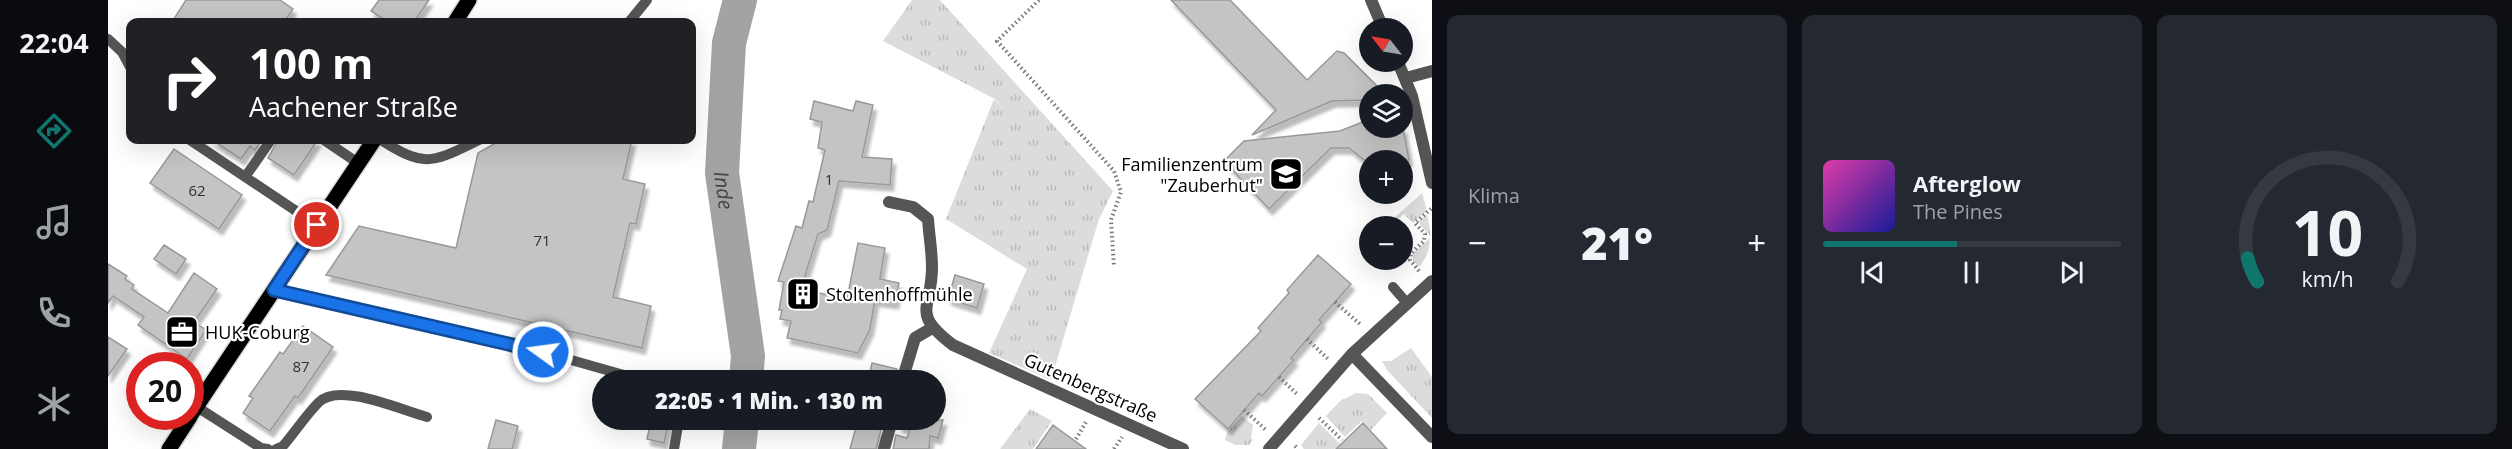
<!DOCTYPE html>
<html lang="de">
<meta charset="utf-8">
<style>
body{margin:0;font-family:"Open Sans",sans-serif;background:#242831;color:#f1f3f6;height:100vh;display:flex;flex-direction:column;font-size:22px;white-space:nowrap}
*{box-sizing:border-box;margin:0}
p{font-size:20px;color:#9ea1a6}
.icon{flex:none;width:33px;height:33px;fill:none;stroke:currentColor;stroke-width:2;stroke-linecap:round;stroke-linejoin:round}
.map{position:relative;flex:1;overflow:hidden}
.drawer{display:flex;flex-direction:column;gap:15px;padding:15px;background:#0d0f14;width:1080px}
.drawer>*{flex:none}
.hud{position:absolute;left:18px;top:18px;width:570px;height:126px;border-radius:12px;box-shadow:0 6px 24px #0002;background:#202124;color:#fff;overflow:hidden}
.needle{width:39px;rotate:301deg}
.fabs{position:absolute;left:1251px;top:18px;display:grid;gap:12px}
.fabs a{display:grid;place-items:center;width:54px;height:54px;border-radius:50%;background:#171b24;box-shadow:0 6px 24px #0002;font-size:30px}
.speed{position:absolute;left:18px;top:352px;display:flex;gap:12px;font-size:30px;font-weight:700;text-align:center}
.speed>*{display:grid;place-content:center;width:78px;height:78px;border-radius:50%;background:#171b24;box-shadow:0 6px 24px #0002;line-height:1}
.speed .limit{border:9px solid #d22;background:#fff;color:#111}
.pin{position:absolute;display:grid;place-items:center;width:51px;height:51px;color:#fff;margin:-26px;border:3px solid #fff;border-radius:50%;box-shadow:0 2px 6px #0007}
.me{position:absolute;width:66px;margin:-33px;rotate:284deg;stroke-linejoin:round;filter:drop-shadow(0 0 4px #0008)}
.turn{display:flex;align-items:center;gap:21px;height:126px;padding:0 24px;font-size:27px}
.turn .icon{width:78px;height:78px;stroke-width:2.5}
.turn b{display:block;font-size:42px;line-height:51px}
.big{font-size:45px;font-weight:800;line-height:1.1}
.drawer .tile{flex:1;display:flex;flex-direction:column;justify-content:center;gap:9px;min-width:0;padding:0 21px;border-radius:12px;background:#242831}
.drawer .dial{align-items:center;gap:0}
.dial svg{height:156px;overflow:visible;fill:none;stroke:#363941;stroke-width:7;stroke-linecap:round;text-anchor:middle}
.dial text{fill:#f1f3f6;stroke:none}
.song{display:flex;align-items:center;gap:18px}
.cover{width:72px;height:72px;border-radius:9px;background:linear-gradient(135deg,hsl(320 70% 55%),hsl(240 70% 35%))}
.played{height:6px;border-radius:3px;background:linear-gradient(90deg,#0f766e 45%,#363941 45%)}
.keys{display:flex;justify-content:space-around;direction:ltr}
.heat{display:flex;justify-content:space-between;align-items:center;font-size:33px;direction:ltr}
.drawer .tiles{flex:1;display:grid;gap:15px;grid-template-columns:repeat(3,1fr)}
.trip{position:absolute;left:484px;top:370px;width:354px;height:60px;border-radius:30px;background:#171b24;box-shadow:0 6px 24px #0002;font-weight:800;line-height:60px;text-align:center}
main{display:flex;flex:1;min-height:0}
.dock{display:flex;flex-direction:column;width:108px;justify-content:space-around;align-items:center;background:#090b0e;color:#9ea1a6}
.dock .icon{width:42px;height:42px}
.dock .on{color:#0f766e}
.dock b{font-size:27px;color:#f1f3f6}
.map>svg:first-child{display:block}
</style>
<main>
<nav class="dock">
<b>22:04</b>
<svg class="icon on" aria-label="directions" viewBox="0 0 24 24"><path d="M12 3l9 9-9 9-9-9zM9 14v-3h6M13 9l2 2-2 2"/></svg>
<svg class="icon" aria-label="music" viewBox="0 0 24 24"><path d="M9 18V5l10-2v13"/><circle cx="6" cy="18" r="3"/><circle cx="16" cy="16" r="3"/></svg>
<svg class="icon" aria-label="phone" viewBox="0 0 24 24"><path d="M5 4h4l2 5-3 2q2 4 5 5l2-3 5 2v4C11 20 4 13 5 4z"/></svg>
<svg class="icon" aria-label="climate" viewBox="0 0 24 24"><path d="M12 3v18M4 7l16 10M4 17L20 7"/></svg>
</nav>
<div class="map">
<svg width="1324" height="449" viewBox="0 0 1324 449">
<defs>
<pattern id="grass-tufts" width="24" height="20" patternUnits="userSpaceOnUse" patternTransform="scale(1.5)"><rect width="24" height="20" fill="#dcdcdc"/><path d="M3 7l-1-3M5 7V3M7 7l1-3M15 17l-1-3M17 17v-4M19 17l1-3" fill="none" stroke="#bbb"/></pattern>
<filter id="shadow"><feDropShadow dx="3.5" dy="6" stdDeviation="1.5" flood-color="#0004"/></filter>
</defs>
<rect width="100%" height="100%" fill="#fff"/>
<path fill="url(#grass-tufts)" d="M 804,0 L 832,0 L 1005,191 L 991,219 L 943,380 L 881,353 L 919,269 L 838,219 L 886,99 L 894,108 L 887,99 L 775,41 Z
M 1314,193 L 1319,211 L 1305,223 L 1296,214 L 1283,226 L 1277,226 Z
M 1319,214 C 1324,236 1324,252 1311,267 L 1305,261 L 1305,253 L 1323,237 L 1310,222 Z
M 1303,348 L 1324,377 L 1324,418 L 1279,370 L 1274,361 L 1283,361 Z
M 1248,393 L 1260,394 L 1279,413 L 1263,430 L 1254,421 L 1237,437 L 1218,416 L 1232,401 Z
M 922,409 L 944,421 L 925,449 L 892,449 Z
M 1134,416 L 1145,425 L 1143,438 L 1145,440 L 1141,445 L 1127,445 L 1117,440 L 1120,430 Z
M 1211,423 L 1232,444 L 1226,449 L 1196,449 L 1193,445 Z"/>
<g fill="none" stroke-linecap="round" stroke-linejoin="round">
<g stroke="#a3a3a3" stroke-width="34">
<path id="s1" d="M 632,0 L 621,43 L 614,173 L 640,356 L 638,381"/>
<path d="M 631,449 L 634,420"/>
</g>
</g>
<path fill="#c4c4c4" stroke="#999" stroke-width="1.5" filter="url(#shadow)" d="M 78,0 L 172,0 L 185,9 L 176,22 L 64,22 Z
M 271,0 L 321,0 L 306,22 L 280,22 L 263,11 Z
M 1063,0 L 1122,0 L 1199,80 L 1229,51 L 1236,53 L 1277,94 L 1262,94 L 1262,100 L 1224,101 L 1144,135 L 1168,110 Z
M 706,101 L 745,111 L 748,101 L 765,105 L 754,157 L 784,159 L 782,185 L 731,181 L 719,230 L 710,234 L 693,289 L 739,299 L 750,243 L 777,248 L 772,279 L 791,283 L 787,303 L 767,300 L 762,329 L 750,353 L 679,338 L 683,321 L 672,319 L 674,310 L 671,310 L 676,282 L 670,281 L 688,226 L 694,228 L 701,201 L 705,202 L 717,150 L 710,148 L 714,122 L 702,119 Z
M 1262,119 L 1262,128 L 1295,128 L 1301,160 L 1256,160 L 1241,148 L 1223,148 L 1161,209 L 1116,161 L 1136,141 L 1232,131 Z
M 104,140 L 154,140 L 147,150 L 142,146 L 133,159 Z
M 170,140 L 209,140 L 209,141 L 186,175 L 160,158 Z
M 393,140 L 524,140 L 515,179 L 537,184 L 528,224 L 522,223 L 505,297 L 543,306 L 534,348 L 218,275 L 251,226 L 348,248 L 370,153 Z
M 66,149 L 134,195 L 111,229 L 42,183 Z
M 56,245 L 78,259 L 68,274 L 46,259 Z
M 1210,255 L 1243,284 L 1211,320 L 1214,322 L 1183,358 L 1186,360 L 1154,396 L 1151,393 L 1120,429 L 1087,399 L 1153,331 L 1150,328 L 1181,293 L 1179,290 Z
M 0,264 L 19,276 L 17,279 L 26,285 L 24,289 L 60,313 L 86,273 L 109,289 L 86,322 L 98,330 L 79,359 L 30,325 L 36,317 L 5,296 L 0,303 Z
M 847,275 L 876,284 L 869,308 L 840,299 Z
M 195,326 L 225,347 L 190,398 L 187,396 L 162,431 L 135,413 L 145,398 L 141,396 L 172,352 L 175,354 Z
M 0,337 L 19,349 L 0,376 Z
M 764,363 L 789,369 L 786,381 L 760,381 Z
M 388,420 L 410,426 L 404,449 L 380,449 Z
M 543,420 L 561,420 L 556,443 L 539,439 Z
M 750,420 L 768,420 L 765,428 L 773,430 L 768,449 L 742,449 Z
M 792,420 L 835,420 L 830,438 L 822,436 L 821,449 L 785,449 L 788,435 L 799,438 L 802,429 L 791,426 Z
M 1255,423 L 1279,449 L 1228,449 Z
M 945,425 L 978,449 L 928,449 Z"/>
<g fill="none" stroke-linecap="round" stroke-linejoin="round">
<defs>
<path id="primary" d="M 347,22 L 361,0
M 82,416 L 266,140
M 61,449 L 82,417"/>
</defs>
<use href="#primary" stroke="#dbdbdb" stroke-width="18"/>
<path stroke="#777" stroke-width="4" stroke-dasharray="1.5 3" stroke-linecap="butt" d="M 931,0 L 889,41 L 1006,171 L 1013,192 L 1003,220 L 1006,267
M 1311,271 L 1302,260 L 1303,253 L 1316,241 L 1317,234 L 1307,223 L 1324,208
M 1227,302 L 1253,325
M 1199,339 L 1220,359
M 1171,377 L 1189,394
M 1136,410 L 1158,430
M 1211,418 L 1234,440
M 968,439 L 978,422
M 1187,446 L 1190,449
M 1006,449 L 1014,437"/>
<path stroke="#555" stroke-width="10" d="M 521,22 L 539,0
M 0,39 L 14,52 L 22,67
M 82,140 L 209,225
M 216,140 L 250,163
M 273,140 C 318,169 325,162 371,140
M 137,177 L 163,140
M 1285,287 L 1298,302
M 166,290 L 435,352 L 537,381
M 89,407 L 153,448 L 160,449
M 168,449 L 175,446 C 187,432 198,415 211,402 C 232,382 293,410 319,417
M 566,449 L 571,420"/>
<path stroke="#555" stroke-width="12" d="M 1263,0 L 1275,28
M 1290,62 L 1304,96 L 1324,183
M 1298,78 L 1324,71
M 781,202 L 805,207 L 820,219 C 821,235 824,251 824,267 C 824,310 802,312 845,345 L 1075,449
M 1244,354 L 1324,437
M 794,381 L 807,338 L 824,328
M 776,449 L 784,420
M 1161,449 L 1244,354 L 1324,281"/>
<use href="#primary" stroke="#000" stroke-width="15"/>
</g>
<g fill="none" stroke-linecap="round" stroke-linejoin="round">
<defs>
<path id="route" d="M 209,225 L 166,290 L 435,352"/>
</defs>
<use href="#route" stroke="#114b97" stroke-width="15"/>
<use href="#route" stroke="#1a73e8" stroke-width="10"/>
</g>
<defs>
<symbol id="school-square" viewBox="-11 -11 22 22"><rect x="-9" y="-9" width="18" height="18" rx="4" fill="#000" stroke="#fff"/><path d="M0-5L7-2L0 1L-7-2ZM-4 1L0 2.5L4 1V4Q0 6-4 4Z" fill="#fff"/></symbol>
<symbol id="building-square" viewBox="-11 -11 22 22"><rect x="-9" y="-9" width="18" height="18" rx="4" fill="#000" stroke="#fff"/><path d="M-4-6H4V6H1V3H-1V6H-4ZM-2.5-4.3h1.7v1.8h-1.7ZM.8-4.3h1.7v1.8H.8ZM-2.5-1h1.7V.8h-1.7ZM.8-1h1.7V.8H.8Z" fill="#fff"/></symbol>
<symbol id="office-square" viewBox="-11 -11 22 22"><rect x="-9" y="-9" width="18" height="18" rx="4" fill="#000" stroke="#fff"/><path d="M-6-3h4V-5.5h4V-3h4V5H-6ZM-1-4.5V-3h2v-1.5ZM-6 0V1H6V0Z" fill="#fff"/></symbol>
</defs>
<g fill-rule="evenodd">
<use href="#school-square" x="1159" y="155" width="38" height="38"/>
<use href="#building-square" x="676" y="275" width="38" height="38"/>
<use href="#office-square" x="55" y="313" width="38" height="38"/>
</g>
<g text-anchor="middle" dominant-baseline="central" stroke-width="4.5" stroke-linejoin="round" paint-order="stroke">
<g font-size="15" fill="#313131">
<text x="721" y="179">1</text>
<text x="89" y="190">62</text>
<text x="434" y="240">71</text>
<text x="193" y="366">87</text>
</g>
<g font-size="18" fill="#000" stroke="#fff" text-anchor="start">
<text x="1155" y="164" text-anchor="end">Familienzentrum<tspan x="1155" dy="21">"Zauberhut"</tspan></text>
<text x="718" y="294">Stoltenhoffmühle</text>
<text x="97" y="332">HUK-Coburg</text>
</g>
<g font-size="18" fill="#000" stroke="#fff">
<text transform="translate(983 387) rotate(24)">Gutenbergstraße</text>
</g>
<g font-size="20" font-style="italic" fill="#444" stroke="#fff">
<text stroke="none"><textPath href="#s1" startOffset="192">Inde</textPath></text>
</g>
</g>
</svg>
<div class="fabs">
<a><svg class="needle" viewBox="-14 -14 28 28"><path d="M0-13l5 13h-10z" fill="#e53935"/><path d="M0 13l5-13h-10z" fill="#9ea1a6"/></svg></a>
<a><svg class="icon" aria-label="layers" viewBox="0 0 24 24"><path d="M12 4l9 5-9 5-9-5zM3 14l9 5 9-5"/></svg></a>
<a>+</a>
<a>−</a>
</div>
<div class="speed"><div class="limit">20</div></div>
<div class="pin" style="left:209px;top:225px;background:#d93025"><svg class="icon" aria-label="arrive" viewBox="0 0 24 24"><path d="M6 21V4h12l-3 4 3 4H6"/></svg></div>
<svg class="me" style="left:435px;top:352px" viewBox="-20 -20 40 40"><circle r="17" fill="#1a73e8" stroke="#fff" stroke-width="3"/><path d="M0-11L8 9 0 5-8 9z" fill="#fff"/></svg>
<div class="trip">22:05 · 1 Min. · 130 m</div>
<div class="hud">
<div class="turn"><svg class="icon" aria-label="right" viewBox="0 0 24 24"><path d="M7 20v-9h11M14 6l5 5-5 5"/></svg><div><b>100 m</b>Aachener Straße</div></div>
</div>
</div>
<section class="drawer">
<div class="tiles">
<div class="tile"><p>Klima</p>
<div class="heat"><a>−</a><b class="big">21°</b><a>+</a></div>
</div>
<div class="tile">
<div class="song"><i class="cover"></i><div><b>Afterglow</b><p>The Pines</p></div></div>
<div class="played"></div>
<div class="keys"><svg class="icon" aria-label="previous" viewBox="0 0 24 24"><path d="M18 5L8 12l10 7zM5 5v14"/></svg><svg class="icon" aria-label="pause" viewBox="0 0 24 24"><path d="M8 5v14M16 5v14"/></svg><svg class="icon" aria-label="next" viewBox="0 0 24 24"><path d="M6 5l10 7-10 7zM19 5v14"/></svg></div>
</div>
<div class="tile dial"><svg viewBox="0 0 100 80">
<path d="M14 69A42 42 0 1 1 86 69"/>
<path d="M14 69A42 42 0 0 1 9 57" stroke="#0f766e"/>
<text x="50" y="56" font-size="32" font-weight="700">10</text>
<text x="50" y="72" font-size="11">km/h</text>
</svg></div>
</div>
</section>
</main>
